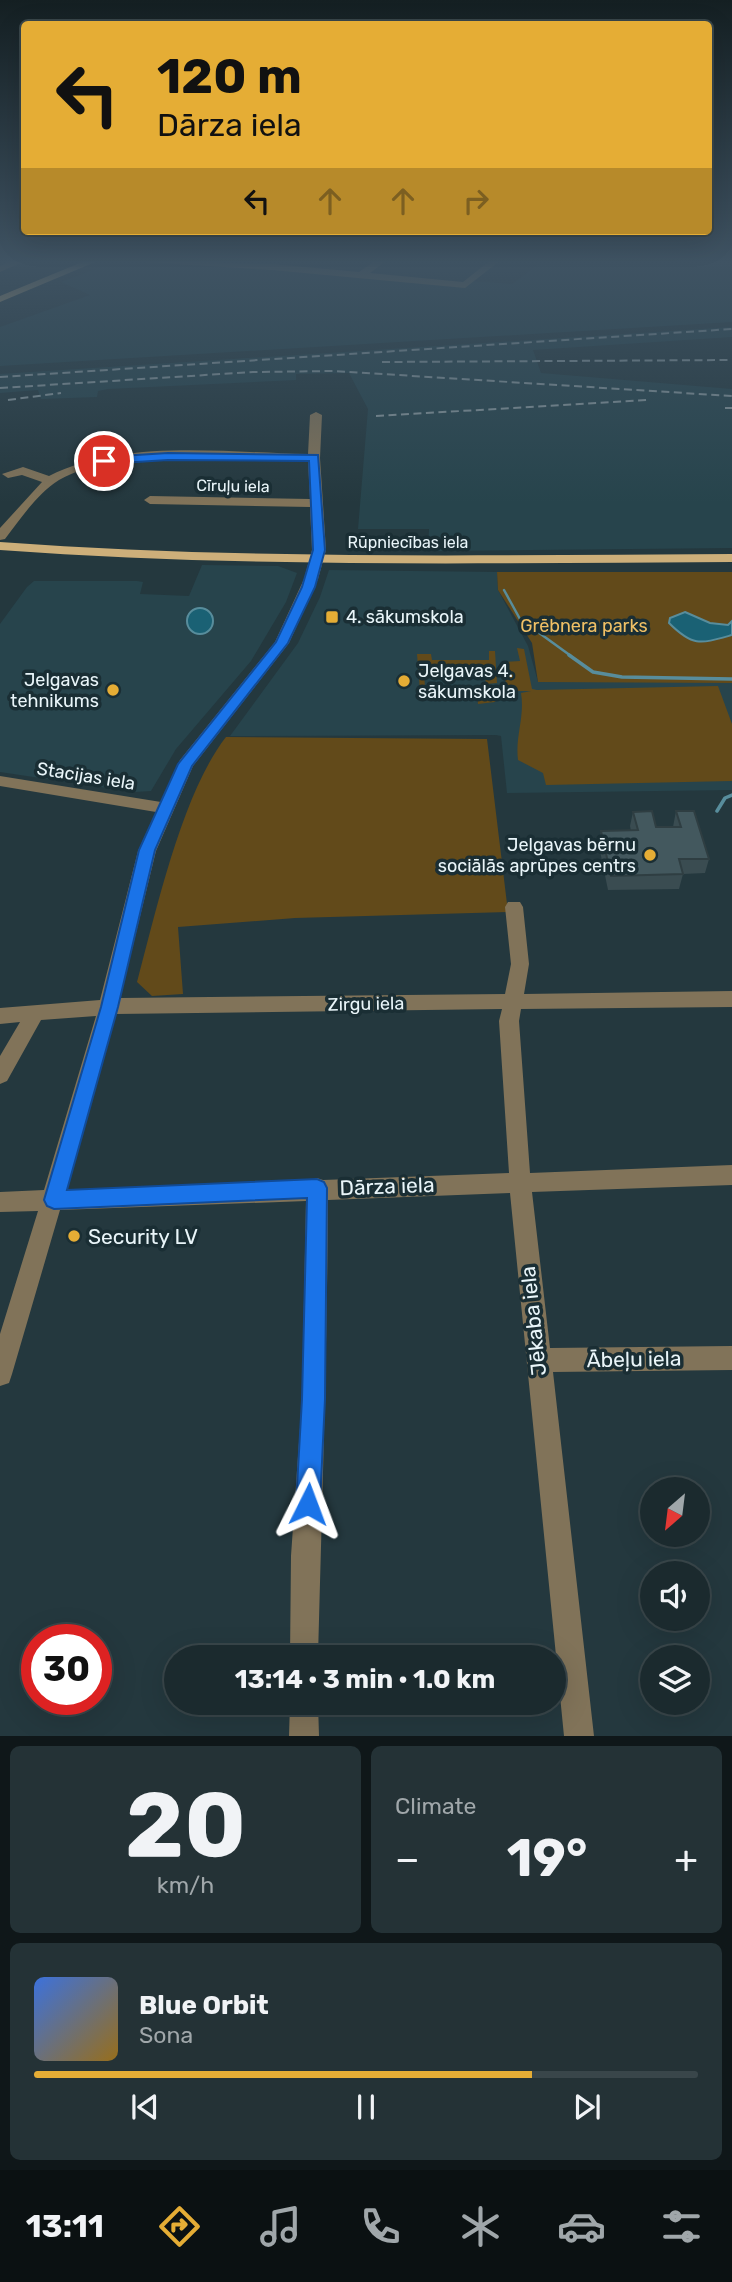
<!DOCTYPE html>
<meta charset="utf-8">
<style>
body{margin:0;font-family:Rubik,sans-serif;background:#243236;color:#f1f3f6;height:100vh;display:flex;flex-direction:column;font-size:26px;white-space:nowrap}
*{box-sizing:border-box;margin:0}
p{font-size:23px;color:#a0a7aa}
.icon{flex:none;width:38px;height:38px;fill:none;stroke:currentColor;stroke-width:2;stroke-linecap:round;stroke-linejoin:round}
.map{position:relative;height:1736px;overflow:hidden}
.side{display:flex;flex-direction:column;gap:10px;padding:10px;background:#0f1719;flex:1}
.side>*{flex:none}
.top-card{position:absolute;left:21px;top:21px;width:691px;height:214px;border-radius:7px;box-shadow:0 7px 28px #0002,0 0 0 2px #39464a;background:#e5ad35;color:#111;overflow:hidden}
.needle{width:46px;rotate:208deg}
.buttons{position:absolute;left:640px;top:1477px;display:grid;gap:14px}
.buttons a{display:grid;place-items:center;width:70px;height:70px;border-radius:50%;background:#1b2a2e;box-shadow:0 7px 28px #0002,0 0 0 2px #39464a;font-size:35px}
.speed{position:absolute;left:21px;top:1624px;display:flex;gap:14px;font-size:35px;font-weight:700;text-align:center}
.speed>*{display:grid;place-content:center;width:91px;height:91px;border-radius:50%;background:#1b2a2e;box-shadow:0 7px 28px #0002,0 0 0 2px #39464a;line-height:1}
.speed .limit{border:10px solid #d22;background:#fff;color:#111}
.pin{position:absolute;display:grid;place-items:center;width:60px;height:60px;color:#fff;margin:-30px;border:4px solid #fff;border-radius:50%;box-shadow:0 2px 7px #0007}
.me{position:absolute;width:77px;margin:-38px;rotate:3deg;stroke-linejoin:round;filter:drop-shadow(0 0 5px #0008)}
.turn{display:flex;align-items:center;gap:24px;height:147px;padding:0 21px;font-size:32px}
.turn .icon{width:91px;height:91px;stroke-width:2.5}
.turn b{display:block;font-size:49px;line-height:60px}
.lanes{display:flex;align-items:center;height:66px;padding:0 21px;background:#0003;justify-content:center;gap:35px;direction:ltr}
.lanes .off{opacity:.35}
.big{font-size:52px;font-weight:700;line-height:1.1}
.side .widget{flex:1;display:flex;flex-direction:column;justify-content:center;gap:10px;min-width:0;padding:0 24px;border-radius:10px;background:#243236}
.side .dial{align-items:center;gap:0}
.dial b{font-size:91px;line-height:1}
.song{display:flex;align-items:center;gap:21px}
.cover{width:84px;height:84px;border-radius:10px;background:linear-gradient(135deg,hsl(220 70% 55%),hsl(40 70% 35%))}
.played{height:7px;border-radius:4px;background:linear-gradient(90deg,#e5ad35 75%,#39464a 75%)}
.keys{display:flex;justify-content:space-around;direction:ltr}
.heat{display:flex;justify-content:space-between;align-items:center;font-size:38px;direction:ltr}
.side .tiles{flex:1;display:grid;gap:10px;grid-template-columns:1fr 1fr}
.widget:last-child{grid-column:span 2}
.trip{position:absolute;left:164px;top:1645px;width:402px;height:70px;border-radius:35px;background:#1b2a2e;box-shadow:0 7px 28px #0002,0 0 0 2px #39464a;font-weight:700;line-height:70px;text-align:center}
.dock{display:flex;height:112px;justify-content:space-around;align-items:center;background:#0b1112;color:#a0a7aa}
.dock .icon{width:49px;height:49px}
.dock .current{color:#e5ad35}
.dock b{font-size:32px;color:#f1f3f6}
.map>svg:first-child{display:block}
</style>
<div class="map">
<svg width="732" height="1736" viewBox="0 0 732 1736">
<rect width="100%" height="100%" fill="#24383e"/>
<path fill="#27444c" d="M 545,260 L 732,260 L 732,322 L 0,366 L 0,327 L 90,295 L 61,282 L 104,266 L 269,268 L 435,284 L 471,281 L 512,284 Z
M 732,327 L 732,337 L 533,350 L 541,373 L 732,389 L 732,548 L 428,551 L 429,529 L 358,529 L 368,409 L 349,373 L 296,374 L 296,380 L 108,389 L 98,391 L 97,397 L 41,399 L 38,390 L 0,393 L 0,374 Z
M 202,565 L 278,566 L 297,573 L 286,602 L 251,661 L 176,749 L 151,791 L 134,792 L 0,772 L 0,624 L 27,587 L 34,581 L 137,581 L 143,582 L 140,594 L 189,596 Z
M 329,570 L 497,572 L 498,590 L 528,646 L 538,682 L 732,681 L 732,790 L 507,793 L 501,736 L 496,735 L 230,736 L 298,643 L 320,597 Z"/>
<path fill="#624a1a" d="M 497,572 L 732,572 L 732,683 L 538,682 L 532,643 L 498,590 Z
M 517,648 L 524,649 L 532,689 L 537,690 L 718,686 L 732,724 L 732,781 L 546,785 L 543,773 L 518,760 C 515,736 525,717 521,693 L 531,691 L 509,691 C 506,684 501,670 505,662 L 520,661 Z
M 489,651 L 495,651 L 497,683 L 486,684 L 484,668 L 424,668 L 425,690 L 420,690 L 417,654 L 431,654 L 432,660 L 489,660 Z
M 492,689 L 498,696 L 495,702 L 478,704 L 477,695 L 438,695 L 440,689 Z
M 226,737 L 487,739 L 508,912 L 295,918 L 178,927 L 183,994 L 152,996 L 137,982 C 156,912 182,793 226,737 Z"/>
<path fill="#1a6174" stroke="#588d9c" stroke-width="2" d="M187 621a13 13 0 1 1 26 0a13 13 0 1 1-26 0Z
M 685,612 L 710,623 L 728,625 L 732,621 L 732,635 C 700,644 693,647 669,623 L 670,618 Z"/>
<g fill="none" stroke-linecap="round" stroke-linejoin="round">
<path stroke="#588d9c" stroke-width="2.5" d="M 504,590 L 520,619 L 571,656"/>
<path stroke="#588d9c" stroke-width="3.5" d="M 569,655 L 593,672 L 622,677 L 732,679
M 717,811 L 725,798 L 732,795"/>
<path fill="#817359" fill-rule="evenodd" d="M 14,260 L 27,260 L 0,272 L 0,266 Z
M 112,260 L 272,264 L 359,272 L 376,260 L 387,260 L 370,273 L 463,282 L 491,260 L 501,260 L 465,288 L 272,270 Z
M 316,412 L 322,415 L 320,458 L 326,550 L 318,579 L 289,643 L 193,766 L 156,851 L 120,998 L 505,994 L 511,964 L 505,907 L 508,902 L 520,902 L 523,907 L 529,964 L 524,994 L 732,991 L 732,1007 L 521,1009 L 519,1021 L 530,1173 L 732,1165 L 732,1185 L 532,1192 L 550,1348 L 732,1346 L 732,1370 L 553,1372 L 594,1736 L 564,1736 L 510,1193 L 328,1200 C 327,1352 322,1505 318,1657 L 290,1657 L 291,1556 L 302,1399 L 306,1201 L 60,1210 L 12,1374 L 9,1383 L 0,1386 L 0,1334 L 38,1211 L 0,1212 L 0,1192 L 44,1190 L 96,1016 L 41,1020 L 7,1081 L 0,1084 L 0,1056 L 20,1022 L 0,1024 L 0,1008 L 100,1000 L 138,851 L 156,812 L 0,786 L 0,776 L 161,802 L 180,760 L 275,642 L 304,579 L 312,550 L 310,507 L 150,504 L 144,500 L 150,496 L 310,499 L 308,461 C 239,460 119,446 59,480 C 37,494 21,518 5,539 L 0,540 L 0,528 L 42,482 L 22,475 L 8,478 L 2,474 L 23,467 L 49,476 C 123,438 228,453 308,454 L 310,415 ZM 502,1009 L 499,1021 L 509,1173 L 323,1180 L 317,1178 L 310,1181 L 66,1190 L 116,1014 Z
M 290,1703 L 318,1703 L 319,1736 L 289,1736 Z"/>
<path fill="#cdaf7a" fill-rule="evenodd" d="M 87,260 L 100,260 L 0,302 L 0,296 Z
M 0,542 C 244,560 488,555 732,554 L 732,562 C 488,563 244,568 0,550 Z"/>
<path stroke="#88979c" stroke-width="2" stroke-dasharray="8 4.5" stroke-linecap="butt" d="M 382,362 L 732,360
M 0,377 L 732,329
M 0,388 L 253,372 L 334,371 L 732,396
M 8,400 L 61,393
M 725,408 L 732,408
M 376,416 L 648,400"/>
</g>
<path fill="#3a4c51" d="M 676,811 L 709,859 L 705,873 L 683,874 L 679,889 L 608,890 L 599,846 L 601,831 L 631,831 L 630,826 L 633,812 L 656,827 L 673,827 Z"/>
<path fill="#43585e" stroke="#2f3e42" stroke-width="2" d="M 652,811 L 656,827 L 681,827 L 676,811 L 694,811 L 709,859 L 679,859 L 683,874 L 611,876 L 601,831 L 638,830 L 633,812 Z"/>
<linearGradient id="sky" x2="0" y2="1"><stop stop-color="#141f22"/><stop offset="0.52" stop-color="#3f5363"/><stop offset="1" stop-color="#3f5363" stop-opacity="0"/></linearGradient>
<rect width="732" height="503" fill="url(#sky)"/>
<path fill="#1a73e8" stroke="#114b97" stroke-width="2" d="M 168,453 L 318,455 L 325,550 L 315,587 L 288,643 L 192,766 L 155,850 L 118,1007 L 67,1190 L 317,1179 L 324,1182 L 327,1188 L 325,1399 L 320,1504 L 316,1512 L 308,1516 L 299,1512 L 296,1504 L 302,1399 L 307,1198 L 54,1209 L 47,1206 L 44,1200 L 101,1007 L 139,850 L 178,764 L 276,642 L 302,587 L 313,550 L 309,461 L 168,460 L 104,464 L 99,461 L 104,457 Z"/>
<g fill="#e5ad35" stroke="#1a2e34" stroke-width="2.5">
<rect x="325" y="610" width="14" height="14" rx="3.5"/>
<circle cx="404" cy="681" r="7"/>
<circle cx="113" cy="690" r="7"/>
<circle cx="650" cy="855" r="7"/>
<circle cx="74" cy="1236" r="7"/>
</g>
<g text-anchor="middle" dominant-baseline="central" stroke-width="7" stroke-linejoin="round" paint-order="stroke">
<g font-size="16" fill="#e9f5f9" stroke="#1a2e34">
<text transform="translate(233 486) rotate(1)">Cīruļu iela</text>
<text x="408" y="542">Rūpniecības iela</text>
</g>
<g font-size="18" fill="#e9f5f9" stroke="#1a2e34" text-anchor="start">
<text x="346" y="617">4. sākumskola</text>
<text x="418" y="671">Jelgavas 4.<tspan x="418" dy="21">sākumskola</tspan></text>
<text x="99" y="680" text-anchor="end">Jelgavas<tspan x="99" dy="21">tehnikums</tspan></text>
<text x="636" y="845" text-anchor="end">Jelgavas bērnu<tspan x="636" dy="21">sociālās aprūpes centrs</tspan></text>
</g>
<g font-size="18" fill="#f0c065" stroke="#1a2e34">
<text x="584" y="626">Grēbnera parks</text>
</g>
<g font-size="18" fill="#e9f5f9" stroke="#1a2e34">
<text transform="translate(86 776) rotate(9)">Stacijas iela</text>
<text transform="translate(366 1004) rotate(-1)">Zirgu iela</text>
</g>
<g font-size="21" fill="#e9f5f9" stroke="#1a2e34">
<text transform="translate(387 1186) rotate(-2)">Dārza iela</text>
<text transform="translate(533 1321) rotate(-96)">Jēkaba iela</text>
<text transform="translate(634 1359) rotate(-1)">Ābeļu iela</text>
</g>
<g font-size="21" fill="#e9f5f9" stroke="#1a2e34" text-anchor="start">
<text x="88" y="1236">Security LV</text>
</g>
</g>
</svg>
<div class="buttons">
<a><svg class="needle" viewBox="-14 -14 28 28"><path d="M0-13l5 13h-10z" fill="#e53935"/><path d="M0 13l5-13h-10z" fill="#a0a7aa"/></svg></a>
<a><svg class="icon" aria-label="sound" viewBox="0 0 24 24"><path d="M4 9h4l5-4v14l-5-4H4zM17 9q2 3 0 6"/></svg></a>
<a><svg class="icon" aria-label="layers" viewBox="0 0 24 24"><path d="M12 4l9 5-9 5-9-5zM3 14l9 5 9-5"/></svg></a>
</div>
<div class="speed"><div class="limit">30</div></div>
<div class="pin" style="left:104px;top:461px;background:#d93025"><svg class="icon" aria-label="arrive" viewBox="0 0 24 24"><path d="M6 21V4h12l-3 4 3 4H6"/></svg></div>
<svg class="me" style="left:308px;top:1504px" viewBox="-20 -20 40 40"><path d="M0-17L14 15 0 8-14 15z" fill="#1a73e8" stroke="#fff" stroke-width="4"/></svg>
<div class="trip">13:14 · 3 min · 1.0 km</div>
<div class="top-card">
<div class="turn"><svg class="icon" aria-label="left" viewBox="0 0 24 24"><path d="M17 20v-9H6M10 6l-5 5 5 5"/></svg><div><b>120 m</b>Dārza iela</div></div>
<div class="lanes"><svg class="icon" aria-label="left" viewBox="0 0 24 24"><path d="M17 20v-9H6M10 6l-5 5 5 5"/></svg><svg class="icon off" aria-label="ahead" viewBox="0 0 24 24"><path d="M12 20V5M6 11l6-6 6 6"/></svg><svg class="icon off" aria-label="ahead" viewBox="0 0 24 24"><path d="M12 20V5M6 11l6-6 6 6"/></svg><svg class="icon off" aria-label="right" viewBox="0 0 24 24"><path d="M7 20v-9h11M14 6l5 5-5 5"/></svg></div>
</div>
</div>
<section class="side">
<div class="tiles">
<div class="widget dial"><b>20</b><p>km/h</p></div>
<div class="widget"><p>Climate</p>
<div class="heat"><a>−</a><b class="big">19°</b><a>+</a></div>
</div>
<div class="widget">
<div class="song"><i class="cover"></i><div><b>Blue Orbit</b><p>Sona</p></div></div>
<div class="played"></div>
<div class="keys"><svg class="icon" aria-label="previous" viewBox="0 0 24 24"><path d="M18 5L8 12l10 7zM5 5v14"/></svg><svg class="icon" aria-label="pause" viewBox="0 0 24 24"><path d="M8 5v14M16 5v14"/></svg><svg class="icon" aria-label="next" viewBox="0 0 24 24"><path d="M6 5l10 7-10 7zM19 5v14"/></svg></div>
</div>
</div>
</section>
<nav class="dock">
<b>13:11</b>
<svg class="icon current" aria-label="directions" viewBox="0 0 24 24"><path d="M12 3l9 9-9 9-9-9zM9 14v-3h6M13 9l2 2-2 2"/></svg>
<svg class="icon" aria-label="music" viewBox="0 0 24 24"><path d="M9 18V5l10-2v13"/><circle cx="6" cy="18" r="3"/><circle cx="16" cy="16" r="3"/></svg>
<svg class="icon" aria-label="phone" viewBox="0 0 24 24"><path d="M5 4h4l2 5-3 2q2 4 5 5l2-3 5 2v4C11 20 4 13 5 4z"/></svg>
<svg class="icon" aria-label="climate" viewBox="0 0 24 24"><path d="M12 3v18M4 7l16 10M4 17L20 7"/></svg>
<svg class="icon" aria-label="car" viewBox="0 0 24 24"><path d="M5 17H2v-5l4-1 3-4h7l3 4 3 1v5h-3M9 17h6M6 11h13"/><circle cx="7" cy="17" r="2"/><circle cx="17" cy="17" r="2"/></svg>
<svg class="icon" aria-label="filters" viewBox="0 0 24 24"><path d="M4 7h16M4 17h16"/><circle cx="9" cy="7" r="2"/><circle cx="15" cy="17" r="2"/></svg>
</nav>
